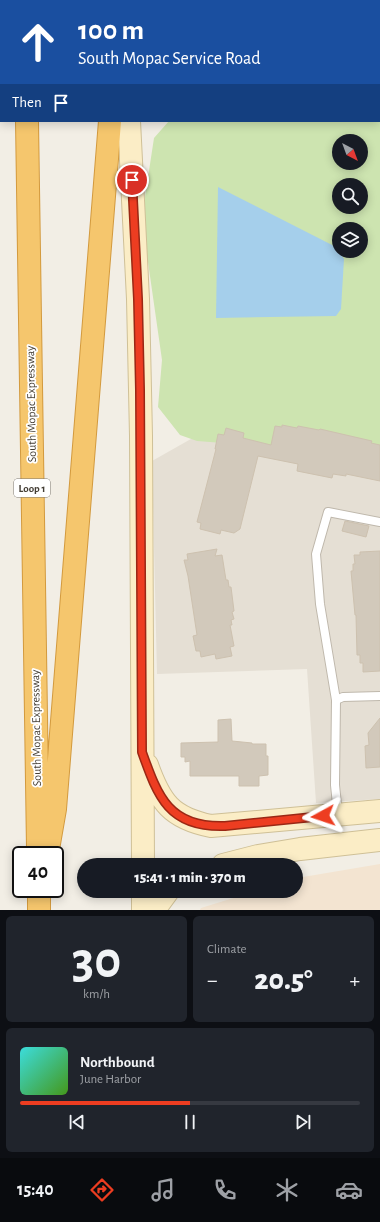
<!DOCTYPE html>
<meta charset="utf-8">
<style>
body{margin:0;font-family:"Alegreya Sans",sans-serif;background:#20242c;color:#f1f3f6;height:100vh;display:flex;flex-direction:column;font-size:15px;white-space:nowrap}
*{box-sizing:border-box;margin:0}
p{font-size:13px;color:#9ea1a6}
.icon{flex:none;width:22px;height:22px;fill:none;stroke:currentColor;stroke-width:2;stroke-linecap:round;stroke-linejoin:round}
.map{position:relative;height:910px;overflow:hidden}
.drawer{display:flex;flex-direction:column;gap:6px;padding:6px;background:#0d0f14;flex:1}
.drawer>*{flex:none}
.hud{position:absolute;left:0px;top:0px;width:380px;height:122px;box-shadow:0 2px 10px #0003;background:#1a4fa0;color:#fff;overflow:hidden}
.needle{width:26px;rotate:139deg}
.tools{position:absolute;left:332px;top:134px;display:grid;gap:8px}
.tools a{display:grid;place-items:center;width:36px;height:36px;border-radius:50%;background:#171b24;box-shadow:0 2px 10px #0003;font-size:20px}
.speed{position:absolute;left:12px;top:846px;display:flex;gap:8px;font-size:20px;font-weight:700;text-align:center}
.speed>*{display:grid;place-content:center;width:52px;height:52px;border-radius:50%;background:#171b24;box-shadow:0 2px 10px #0003;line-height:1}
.speed .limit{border:2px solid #111;border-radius:6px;background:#fff;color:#111}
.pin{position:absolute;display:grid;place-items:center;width:34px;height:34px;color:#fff;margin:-17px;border:2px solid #fff;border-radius:50%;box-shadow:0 1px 4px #0007}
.me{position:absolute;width:44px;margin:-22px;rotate:265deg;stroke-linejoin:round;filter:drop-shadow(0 0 3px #0008)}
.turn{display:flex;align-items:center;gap:14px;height:84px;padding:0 12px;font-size:18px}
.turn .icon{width:52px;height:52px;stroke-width:2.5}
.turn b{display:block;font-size:28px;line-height:34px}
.then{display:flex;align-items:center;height:38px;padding:0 12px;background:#0003;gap:8px;font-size:15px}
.big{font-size:30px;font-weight:800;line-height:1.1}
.drawer .widget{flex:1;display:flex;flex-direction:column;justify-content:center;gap:6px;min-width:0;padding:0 14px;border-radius:6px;background:#20242c}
.drawer .dial{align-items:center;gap:0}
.dial b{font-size:52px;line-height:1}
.song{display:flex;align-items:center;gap:12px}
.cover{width:48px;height:48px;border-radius:6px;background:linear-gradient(135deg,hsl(180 70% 55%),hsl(100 70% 35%))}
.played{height:4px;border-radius:2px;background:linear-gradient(90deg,#ed3d21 50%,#363941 50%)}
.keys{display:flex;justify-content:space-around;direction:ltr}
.heat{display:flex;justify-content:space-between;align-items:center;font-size:22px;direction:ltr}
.drawer .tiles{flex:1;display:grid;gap:6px;grid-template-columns:1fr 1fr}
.widget:last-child{grid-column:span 2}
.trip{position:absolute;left:77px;top:858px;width:226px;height:40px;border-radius:20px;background:#171b24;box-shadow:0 2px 10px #0003;font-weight:800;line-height:40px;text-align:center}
.tabs{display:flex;height:64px;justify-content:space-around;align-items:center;background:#090b0e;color:#9ea1a6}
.tabs .icon{width:28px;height:28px}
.tabs .selected{color:#ed3d21}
.tabs b{font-size:18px;color:#f1f3f6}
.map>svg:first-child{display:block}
</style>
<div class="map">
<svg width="380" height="910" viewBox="0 0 380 910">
<rect width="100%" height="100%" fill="#f2eee5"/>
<path fill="#e5dfd4" d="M 251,405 L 380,433 L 380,799 L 316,803 L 307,669 L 157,674 L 152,461 Z"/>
<path fill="#f3e4d1" d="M 380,864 L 380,910 L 200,910 L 201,908 L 256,891 L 296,891 L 297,878 Z"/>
<path fill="#cde4b0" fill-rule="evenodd" d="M 150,0 L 380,0 L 380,463 L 339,452 L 197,441 L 180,435 L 158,407 L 162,360 L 146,248 L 143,210 L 154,138 L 169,121 L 379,121 L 379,1 ZM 339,141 L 361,141 L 361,163 L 339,163 ZM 339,185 L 361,185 L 361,207 L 339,207 ZM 339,229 L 361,229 L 361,251 L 339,251 Z"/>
<path fill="#a5cfeb" d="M 218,187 L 336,247 L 344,259 L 341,309 L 336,316 L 216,318 Z"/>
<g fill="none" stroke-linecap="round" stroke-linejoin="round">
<path stroke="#a5cfeb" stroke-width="26" d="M 63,0 L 69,0"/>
</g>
<path fill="#d2c9bb" stroke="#cdc1af" d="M 282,425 L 297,428 L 298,426 L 319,430 L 320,429 L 372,441 L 371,443 L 380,445 L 380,481 L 346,474 L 346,476 L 333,474 L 332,478 L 297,471 L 298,464 L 258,456 L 240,529 L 234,533 L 221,530 L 220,534 L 200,529 L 201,523 L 197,522 L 216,449 L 215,449 L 218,434 L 224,435 L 226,428 L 244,433 L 243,438 L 271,445 L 275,426 L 282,427 Z
M 345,521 L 369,526 L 366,537 L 342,531 Z
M 217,549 L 215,556 L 222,555 L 226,580 L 228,580 L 229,587 L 231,587 L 234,611 L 232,612 L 234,619 L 231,620 L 232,625 L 230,625 L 234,646 L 230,647 L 232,656 L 216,659 L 215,654 L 201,657 L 200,651 L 196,651 L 193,636 L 197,635 L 188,576 L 184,560 L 188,560 L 187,554 Z
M 380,551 L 380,671 L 363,672 L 363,663 L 360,663 L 360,655 L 357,655 L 356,615 L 355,615 L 351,571 L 353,571 L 353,564 L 355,564 L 354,555 L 360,555 L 360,552 Z
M 380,718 L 380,767 L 366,768 L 365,746 L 369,745 L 368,733 Z
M 231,719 L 232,741 L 252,743 L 252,744 L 266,744 L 266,756 L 268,756 L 268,775 L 259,776 L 259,786 L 239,786 L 239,776 L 190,776 L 190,761 L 185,762 L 185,757 L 181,757 L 181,743 L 218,742 L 218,720 Z"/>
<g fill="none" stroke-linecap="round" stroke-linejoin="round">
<defs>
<path id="lane" d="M 336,700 L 343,697 L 380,696
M 338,814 L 335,785 L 336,700 L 320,604 L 316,554 L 328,512 L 380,522"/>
<path id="secondary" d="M 118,0 L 118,1
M 129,121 L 138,299 L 141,436 L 143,865
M 147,765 C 160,802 171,818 211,826 L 380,811
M 223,865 L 258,856 L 300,849 L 380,840
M 143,891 L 143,910
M 154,910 L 168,891"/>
<path id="highway" d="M 25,0 L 25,1
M 27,121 L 38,848
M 47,855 L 55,809 L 110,121
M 39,889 L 39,910"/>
</defs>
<use href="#lane" stroke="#bfb8ac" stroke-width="10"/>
<use href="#secondary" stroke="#cfc097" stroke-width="24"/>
<use href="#highway" stroke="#d39a3e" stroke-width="24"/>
<path stroke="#bdb19b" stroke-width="2.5" stroke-dasharray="2 2" stroke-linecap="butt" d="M 297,0 L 299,1
M 212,1 L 217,0
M 379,27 L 380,27
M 0,46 L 1,46"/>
<use href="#lane" stroke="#fff" stroke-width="8"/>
<use href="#secondary" stroke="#fbedc6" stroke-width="22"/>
<use href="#highway" stroke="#f5c66d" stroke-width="22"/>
</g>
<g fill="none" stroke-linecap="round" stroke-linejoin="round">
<defs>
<path id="route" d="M 132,180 L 138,299 L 140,390 L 142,752 C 158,797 169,828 225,826 L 323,816"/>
</defs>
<use href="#route" stroke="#9a2815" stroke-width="10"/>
<use href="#route" stroke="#ed3d21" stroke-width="7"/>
</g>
<g text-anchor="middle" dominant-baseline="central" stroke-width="3.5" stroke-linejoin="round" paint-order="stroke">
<rect fill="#fff" stroke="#7c7872" stroke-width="1" x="14" y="479" width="36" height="18" rx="3"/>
<g font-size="11" font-weight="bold" fill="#443e35">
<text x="32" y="488">Loop 1</text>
</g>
<g font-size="12" fill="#443e35" stroke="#fff">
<text transform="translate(31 404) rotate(-91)">South Mopac Expressway</text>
<text transform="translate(36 728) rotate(-91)">South Mopac Expressway</text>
</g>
</g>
</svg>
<div class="tools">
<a><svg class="needle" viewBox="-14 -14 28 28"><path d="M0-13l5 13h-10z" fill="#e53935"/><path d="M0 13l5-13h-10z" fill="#9ea1a6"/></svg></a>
<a><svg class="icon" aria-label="search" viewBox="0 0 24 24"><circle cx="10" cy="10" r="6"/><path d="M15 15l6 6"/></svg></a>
<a><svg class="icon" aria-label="layers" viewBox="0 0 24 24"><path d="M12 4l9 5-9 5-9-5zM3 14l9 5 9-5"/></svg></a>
</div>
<div class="speed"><div class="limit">40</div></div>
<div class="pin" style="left:132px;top:180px;background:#d93025"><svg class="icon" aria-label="arrive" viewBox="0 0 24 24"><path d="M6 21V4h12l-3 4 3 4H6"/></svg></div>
<svg class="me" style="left:323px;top:816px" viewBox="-20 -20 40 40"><path d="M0-17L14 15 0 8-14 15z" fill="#ed3d21" stroke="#fff" stroke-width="4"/></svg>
<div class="trip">15:41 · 1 min · 370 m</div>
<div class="hud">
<div class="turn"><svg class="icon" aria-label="ahead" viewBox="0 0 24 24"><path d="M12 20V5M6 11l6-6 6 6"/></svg><div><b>100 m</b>South Mopac Service Road</div></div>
<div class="then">Then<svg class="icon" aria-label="arrive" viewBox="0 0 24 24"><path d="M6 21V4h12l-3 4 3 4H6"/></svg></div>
</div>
</div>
<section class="drawer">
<div class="tiles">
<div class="widget dial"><b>30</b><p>km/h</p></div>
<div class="widget"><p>Climate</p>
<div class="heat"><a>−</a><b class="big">20.5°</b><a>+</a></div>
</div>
<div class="widget">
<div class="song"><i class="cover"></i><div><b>Northbound</b><p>June Harbor</p></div></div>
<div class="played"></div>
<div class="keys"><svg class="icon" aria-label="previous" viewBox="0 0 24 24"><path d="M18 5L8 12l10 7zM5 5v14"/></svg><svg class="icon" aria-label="pause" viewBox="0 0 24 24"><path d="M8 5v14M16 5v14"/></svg><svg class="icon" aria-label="next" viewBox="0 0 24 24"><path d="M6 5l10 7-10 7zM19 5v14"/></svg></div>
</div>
</div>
</section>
<nav class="tabs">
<b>15:40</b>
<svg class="icon selected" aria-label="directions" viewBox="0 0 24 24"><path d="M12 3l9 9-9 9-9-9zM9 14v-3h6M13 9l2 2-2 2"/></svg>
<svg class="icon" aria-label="music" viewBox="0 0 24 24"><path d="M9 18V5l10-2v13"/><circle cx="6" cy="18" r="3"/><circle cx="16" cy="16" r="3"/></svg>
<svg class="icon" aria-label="phone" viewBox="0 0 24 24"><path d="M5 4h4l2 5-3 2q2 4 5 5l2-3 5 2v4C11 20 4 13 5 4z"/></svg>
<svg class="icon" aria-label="climate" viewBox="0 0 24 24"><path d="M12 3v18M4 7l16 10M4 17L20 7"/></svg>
<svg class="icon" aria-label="car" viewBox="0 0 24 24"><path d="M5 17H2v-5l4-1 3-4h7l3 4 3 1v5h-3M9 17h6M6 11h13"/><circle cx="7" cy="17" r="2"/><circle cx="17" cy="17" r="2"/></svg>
</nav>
